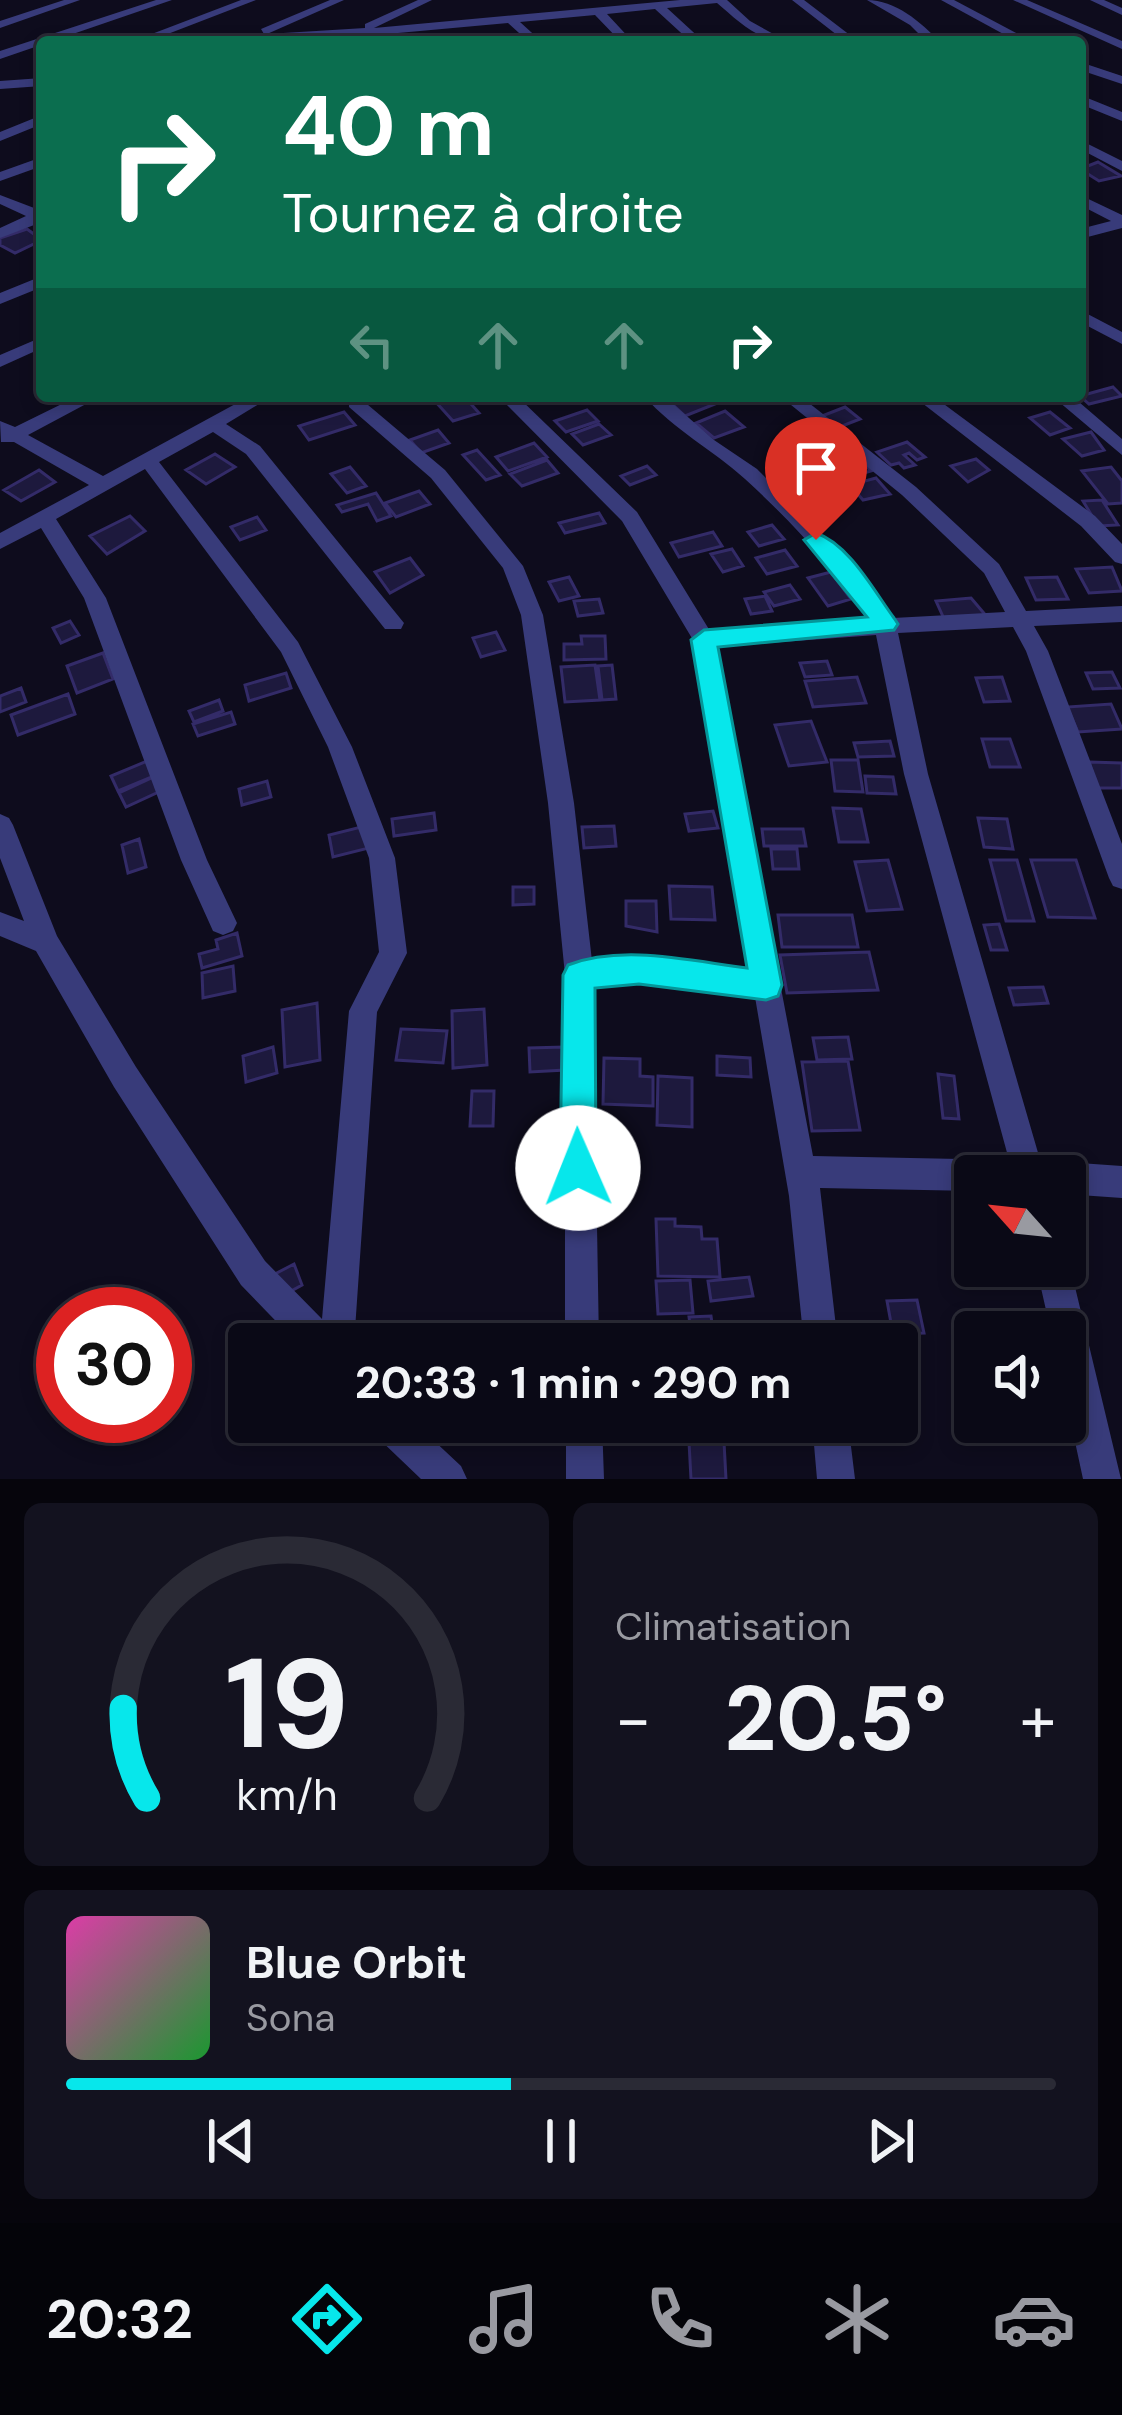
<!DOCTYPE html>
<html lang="fr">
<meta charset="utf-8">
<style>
body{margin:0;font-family:"DM Sans",sans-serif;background:#13121f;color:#f1f3f6;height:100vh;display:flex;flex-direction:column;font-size:45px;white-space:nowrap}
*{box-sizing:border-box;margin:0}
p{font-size:39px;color:#999aa1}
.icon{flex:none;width:66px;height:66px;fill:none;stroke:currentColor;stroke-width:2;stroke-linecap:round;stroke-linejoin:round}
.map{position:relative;height:1479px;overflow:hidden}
.side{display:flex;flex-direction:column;gap:24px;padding:24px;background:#06050c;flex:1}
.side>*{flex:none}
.hud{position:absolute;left:36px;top:36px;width:1050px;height:366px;border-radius:12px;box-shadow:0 6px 18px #0003,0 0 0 3px #2a2a35;background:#0b6e4f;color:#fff;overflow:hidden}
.needle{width:78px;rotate:297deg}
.fabs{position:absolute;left:954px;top:1155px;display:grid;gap:24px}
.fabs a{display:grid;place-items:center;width:132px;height:132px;border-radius:12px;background:#0a0916;box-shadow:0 6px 18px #0003,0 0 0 3px #2a2a35;font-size:60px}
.speed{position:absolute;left:36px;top:1287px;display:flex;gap:24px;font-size:60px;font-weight:700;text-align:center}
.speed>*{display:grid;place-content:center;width:156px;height:156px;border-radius:50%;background:#0a0916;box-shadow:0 6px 18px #0003,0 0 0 3px #2a2a35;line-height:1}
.speed .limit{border:18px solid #d22;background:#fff;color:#111}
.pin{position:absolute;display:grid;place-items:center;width:102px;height:102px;color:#fff;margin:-123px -51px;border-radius:50% 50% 50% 0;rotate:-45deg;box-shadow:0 0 12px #0007}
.pin .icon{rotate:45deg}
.me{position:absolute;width:132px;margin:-66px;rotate:359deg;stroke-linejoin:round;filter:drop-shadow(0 0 9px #0008)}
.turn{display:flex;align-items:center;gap:42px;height:252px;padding:0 48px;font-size:54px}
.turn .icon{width:156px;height:156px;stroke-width:2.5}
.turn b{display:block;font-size:84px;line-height:102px}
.lanes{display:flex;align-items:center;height:114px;padding:0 48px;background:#0003;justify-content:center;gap:60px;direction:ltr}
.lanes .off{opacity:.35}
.big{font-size:90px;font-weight:700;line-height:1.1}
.side .tile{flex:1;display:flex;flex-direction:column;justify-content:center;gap:18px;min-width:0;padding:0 42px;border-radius:18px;background:#13121f}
.side .dial{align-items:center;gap:0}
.dial svg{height:312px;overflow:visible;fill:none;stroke:#2a2a35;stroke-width:7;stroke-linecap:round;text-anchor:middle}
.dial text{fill:#f1f3f6;stroke:none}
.song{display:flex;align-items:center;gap:36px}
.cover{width:144px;height:144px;border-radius:18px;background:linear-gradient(135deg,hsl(320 70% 55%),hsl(130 70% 35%))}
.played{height:12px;border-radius:6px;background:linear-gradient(90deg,#07e7eb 45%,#2a2a35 45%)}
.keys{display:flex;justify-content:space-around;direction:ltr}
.heat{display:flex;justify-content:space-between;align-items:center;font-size:66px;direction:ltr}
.side .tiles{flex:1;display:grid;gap:24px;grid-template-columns:1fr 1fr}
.tile:last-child{grid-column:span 2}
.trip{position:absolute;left:228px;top:1323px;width:690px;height:120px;border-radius:12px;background:#0a0916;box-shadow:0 6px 18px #0003,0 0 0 3px #2a2a35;font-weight:700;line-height:120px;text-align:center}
.tab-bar{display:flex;height:192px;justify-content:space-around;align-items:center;background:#040409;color:#999aa1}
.tab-bar .icon{width:84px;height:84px}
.tab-bar .on{color:#07e7eb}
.tab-bar b{font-size:54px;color:#f1f3f6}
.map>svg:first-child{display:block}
</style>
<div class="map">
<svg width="1122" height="1479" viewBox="0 0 1122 1479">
<rect width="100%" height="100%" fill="#0e0c1d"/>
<path fill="#1d193d" stroke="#332b68" stroke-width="3" d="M 1098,162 L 1121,176 L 1099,181 L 1080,169 Z
M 27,229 L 42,240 L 15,253 L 0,245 L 0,238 Z
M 1113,387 L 1122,396 L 1089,404 L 1080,396 Z
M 447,396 L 464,396 L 479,413 L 453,421 L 434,400 Z
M 686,396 L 713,396 L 720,402 L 685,416 L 670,402 Z
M 845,407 L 860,419 L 837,428 L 822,416 Z
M 587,410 L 598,421 L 566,432 L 555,421 Z
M 725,411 L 744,427 L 714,438 L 696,423 Z
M 344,412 L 355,425 L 309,440 L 299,426 Z
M 1050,412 L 1070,428 L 1050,435 L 1030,418 Z
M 599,424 L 611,435 L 583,445 L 572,434 Z
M 438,430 L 449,443 L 421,453 L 410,440 Z
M 1091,432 L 1104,450 L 1082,456 L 1063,439 Z
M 907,442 L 925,457 L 917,460 L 909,453 L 904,455 L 915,465 L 904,468 L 899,463 L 891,465 L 877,452 Z
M 534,443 L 547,457 L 508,471 L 496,457 Z
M 477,450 L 500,475 L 486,480 L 463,455 Z
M 215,454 L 235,467 L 206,484 L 186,470 Z
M 976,459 L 989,470 L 968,482 L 951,466 Z
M 547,460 L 558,473 L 522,486 L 510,474 Z
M 862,460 L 871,471 L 847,478 L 837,466 Z
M 647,466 L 656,475 L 630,485 L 621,476 Z
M 350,467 L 366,486 L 347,493 L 331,474 Z
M 1111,467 L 1122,481 L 1122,503 L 1108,504 L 1082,471 Z
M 39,470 L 55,482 L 21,501 L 4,490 Z
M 876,478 L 890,494 L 863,500 L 850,485 Z
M 831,490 L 844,506 L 801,517 L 788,501 Z
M 419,491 L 430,504 L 396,517 L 385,503 Z
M 376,493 L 391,516 L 377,521 L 368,504 L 342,512 L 337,505 Z
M 1102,500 L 1118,525 L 1098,526 L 1083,501 Z
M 599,513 L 605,523 L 565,533 L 559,523 Z
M 130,516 L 145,531 L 107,554 L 90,536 Z
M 257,517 L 266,530 L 240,540 L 231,527 Z
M 772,525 L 784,539 L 759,546 L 748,532 Z
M 713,532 L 722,546 L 679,557 L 671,543 Z
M 732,549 L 743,566 L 723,572 L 711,554 Z
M 785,550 L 797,566 L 767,574 L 756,558 Z
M 410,558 L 423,575 L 390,593 L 375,572 Z
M 1112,567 L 1122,591 L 1089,593 L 1076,569 Z
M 831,572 L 851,599 L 828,606 L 808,578 Z
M 569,577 L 579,596 L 559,601 L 549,582 Z
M 1057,577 L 1068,599 L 1036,600 L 1026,578 Z
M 790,585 L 800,599 L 774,606 L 764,592 Z
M 765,596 L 772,611 L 751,614 L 745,599 Z
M 971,598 L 988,618 L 945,621 L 936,601 Z
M 599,599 L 603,613 L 578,616 L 574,601 Z
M 70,621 L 79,635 L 61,643 L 53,628 Z
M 496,632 L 505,650 L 481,657 L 473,638 Z
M 581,636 L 605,636 L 606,659 L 564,660 L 564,644 L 582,644 Z
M 103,653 L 113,679 L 77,693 L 67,666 Z
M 827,661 L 832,675 L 805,677 L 800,663 Z
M 595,665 L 600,700 L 565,702 L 561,667 Z
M 612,665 L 616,699 L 602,700 L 598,666 Z
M 1112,672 L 1120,688 L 1093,689 L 1086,673 Z
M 286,673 L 291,688 L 249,701 L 245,685 Z
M 857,677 L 866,703 L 813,707 L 805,681 Z
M 1002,677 L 1010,701 L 984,702 L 976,678 Z
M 21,688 L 26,702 L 0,712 L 0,696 Z
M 68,694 L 75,714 L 18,735 L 11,715 Z
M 219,700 L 223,711 L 194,722 L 189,711 Z
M 1111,704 L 1122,729 L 1078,732 L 1067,707 Z
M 231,712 L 235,724 L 198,736 L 193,724 Z
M 811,721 L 827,762 L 789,766 L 775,725 Z
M 982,739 L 1010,739 L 1020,767 L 990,767 Z
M 890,741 L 894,756 L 858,757 L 854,743 Z
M 152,759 L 159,774 L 118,791 L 111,776 Z
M 831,760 L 858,760 L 863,792 L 835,791 Z
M 1089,762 L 1122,763 L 1122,788 L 1097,788 Z
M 158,775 L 165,789 L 126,807 L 119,793 Z
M 865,776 L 893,777 L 896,794 L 867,793 Z
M 267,781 L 271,797 L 242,805 L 239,789 Z
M 833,808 L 861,809 L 868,842 L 839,842 Z
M 713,811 L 718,828 L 689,831 L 685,814 Z
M 434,813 L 436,830 L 394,836 L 392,819 Z
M 978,818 L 1007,819 L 1013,849 L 984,847 Z
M 365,826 L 369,848 L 333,857 L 329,835 Z
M 614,826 L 616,846 L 584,848 L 582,827 Z
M 762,829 L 803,829 L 806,846 L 764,846 Z
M 139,839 L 146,867 L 128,873 L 122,845 Z
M 771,849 L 797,849 L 799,869 L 773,869 Z
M 888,860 L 902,909 L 867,911 L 855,862 Z
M 990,860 L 1017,860 L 1034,921 L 1006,921 Z
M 1031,860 L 1076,860 L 1095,918 L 1048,917 Z
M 669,886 L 712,887 L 715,920 L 671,919 Z
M 513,887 L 534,887 L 534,904 L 513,905 Z
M 626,901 L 656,901 L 657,932 L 626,926 Z
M 778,915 L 852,915 L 858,947 L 782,947 Z
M 999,924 L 1007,950 L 991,950 L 984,925 Z
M 237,933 L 242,956 L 202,968 L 199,954 L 218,949 L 216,940 Z
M 869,952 L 878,990 L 787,993 L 780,955 Z
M 233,966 L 235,991 L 203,998 L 202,973 Z
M 1043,987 L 1048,1003 L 1014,1005 L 1009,988 Z
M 317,1003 L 320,1060 L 285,1067 L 282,1010 Z
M 484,1009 L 487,1065 L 453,1068 L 452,1011 Z
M 401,1029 L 447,1031 L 443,1063 L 396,1060 Z
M 848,1037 L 852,1059 L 817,1060 L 813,1038 Z
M 273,1047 L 277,1073 L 246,1082 L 243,1056 Z
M 564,1047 L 565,1070 L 530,1072 L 529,1048 Z
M 717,1056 L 750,1058 L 751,1077 L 717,1075 Z
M 604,1058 L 640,1059 L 640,1076 L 653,1077 L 653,1106 L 603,1104 Z
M 848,1061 L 860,1130 L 812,1131 L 802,1062 Z
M 938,1074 L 954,1076 L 959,1119 L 943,1118 Z
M 658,1076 L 692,1078 L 692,1127 L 657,1125 Z
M 472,1091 L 494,1091 L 493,1126 L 470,1126 Z
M 656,1219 L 675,1219 L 675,1226 L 701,1227 L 702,1239 L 717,1239 L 720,1277 L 658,1276 Z
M 294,1264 L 302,1285 L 280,1297 L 273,1275 Z
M 749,1277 L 753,1296 L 711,1301 L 708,1281 Z
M 690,1280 L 693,1313 L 658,1314 L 656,1281 Z
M 917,1300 L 924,1333 L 893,1334 L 887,1301 Z
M 711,1316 L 714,1338 L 692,1340 L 689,1317 Z
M 689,1442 L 724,1442 L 726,1479 L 691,1479 Z"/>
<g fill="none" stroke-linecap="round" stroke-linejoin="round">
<path fill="#383b7a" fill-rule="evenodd" d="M 64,0 L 80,0 L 0,28 L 0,21 Z
M 156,0 L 172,0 L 0,59 L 0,51 Z
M 241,0 L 256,0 L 147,42 L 136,40 Z
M 330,0 L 344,0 L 267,34 L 365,28 L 365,24 L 418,0 L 432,0 L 374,28 L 680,0 L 727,0 L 750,21 L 788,42 C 759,42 738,21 717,3 L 667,8 L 704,42 L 691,42 L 655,9 L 607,14 L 633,42 L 621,42 L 595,15 L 520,22 L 542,42 L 529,42 L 508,23 L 398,33 L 182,42 L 264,34 L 261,29 Z
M 792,0 L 804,0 L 859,42 L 846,42 Z
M 867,0 C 895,0 921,22 940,42 L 927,42 L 910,25 Z
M 941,0 L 954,0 L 1033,42 L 1018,42 Z
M 1013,0 L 1027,0 L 1122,41 L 1122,49 Z
M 1090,0 L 1104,0 L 1122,8 L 1122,15 Z
M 1080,62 L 1122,76 L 1122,84 L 1080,70 Z
M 42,78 L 42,86 L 0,89 L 0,81 Z
M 1080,95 L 1122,112 L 1122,121 L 1080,104 Z
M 42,115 L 42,124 L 0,141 L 0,132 Z
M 1080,140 L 1122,161 L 1122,171 L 1080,149 Z
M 42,157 L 42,166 L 0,181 L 0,172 Z
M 0,195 L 42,211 L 42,222 L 0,238 L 0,228 L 26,216 L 0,204 Z
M 1080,195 L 1122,215 L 1122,228 L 1080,239 L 1080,229 L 1111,221 L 1080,205 Z
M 42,276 L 42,287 L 0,304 L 0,293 Z
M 1080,310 L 1122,332 L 1122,344 L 1080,322 Z
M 42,337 L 42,348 L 0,367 L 0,355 Z
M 78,396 L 101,396 L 28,435 L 103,476 L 250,396 L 272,396 L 226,424 L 260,446 L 404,623 L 401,629 L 385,629 L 246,454 L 213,432 L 159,462 L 298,642 L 352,747 L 395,858 L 407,953 L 377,1012 L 354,1344 L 298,1344 L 241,1285 L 114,1087 L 36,951 L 0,936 L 0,912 L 24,921 L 0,858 L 0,814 L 9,818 L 13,825 L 57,936 L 136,1067 L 265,1261 L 322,1319 L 349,1011 L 379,952 L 369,858 L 328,747 L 281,652 L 145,469 L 56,519 L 106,598 L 207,860 L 237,923 L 233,931 L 223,935 L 213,931 L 181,860 L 84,598 L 41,528 L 0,549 L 0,533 L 89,485 L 14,442 L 1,442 L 0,421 L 15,427 Z
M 498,396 L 517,396 L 637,512 L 710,631 L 870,619 C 835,569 791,521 745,479 C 713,450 674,430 644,396 L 664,396 L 714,440 L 757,469 L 856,569 L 893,618 L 1005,612 L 984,573 L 902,495 L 780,396 L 800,396 L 916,487 L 999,564 L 1026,611 L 1122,606 L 1122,622 L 1034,626 L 1048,651 L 1122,844 L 1122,889 L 1113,886 L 1109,878 L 1026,651 L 1013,627 L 898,633 L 928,774 L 1041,1163 L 1050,1176 L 975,1176 L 975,1191 L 820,1188 L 838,1344 L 804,1344 L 789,1196 L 755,997 L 639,983 L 593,987 L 599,1344 L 565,1344 L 565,975 L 548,803 L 521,615 L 503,568 L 431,478 L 349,407 L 349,399 L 361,399 L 445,470 L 523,566 L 543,615 L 574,803 L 592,961 L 639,957 L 750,970 L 693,640 L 622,521 ZM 876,635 L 904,774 L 1009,1160 L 813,1156 L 716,647 Z
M 913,396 L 933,396 L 1095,516 L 1122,544 L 1122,564 L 1115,562 L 1081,526 Z
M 1052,396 L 1072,396 L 1122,439 L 1122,455 Z
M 1065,1162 L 1122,1166 L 1122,1198 L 1065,1194 L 1065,1176 L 1050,1176 L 1054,1167 Z
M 1065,1255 L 1070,1266 L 1121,1479 L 1083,1479 L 1065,1395 L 1065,1332 L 1051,1332 L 1036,1266 L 1065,1266 Z
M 370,1422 L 414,1422 L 461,1466 L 467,1479 L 421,1479 L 375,1435 Z
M 566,1422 L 602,1422 L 604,1479 L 566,1479 Z
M 812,1422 L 848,1422 L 855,1479 L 817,1479 Z"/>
</g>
<path fill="#07e7eb" stroke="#059699" stroke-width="3" d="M 816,533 C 849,544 874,591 894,618 L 898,624 L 894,630 L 718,647 L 782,985 L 778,996 L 766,1000 L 639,984 L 595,988 L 596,1168 L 591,1181 L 578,1186 L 566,1181 L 560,1168 L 563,975 L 568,965 C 623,944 691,961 747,968 L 691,640 L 704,630 L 867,617 L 804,540 Z"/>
</svg>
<div class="fabs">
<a><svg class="needle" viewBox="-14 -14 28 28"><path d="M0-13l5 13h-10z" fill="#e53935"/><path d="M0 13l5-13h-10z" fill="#999aa1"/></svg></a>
<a><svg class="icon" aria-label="sound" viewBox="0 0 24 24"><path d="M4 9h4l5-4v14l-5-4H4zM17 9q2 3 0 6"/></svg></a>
</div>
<div class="speed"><div class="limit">30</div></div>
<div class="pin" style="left:816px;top:540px;background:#d93025"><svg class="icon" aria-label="arrive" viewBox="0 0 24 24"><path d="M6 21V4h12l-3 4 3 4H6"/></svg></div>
<svg class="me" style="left:578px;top:1168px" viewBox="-20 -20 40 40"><circle r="19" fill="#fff"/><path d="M0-13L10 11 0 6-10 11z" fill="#07e7eb"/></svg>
<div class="trip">20:33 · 1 min · 290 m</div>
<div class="hud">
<div class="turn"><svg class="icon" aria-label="right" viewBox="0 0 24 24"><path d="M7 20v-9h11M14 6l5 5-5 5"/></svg><div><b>40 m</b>Tournez à droite</div></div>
<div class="lanes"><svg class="icon off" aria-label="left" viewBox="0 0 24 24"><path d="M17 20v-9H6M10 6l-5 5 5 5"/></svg><svg class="icon off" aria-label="ahead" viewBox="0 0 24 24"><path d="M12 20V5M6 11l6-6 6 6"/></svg><svg class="icon off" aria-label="ahead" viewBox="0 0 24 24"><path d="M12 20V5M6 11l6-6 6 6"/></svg><svg class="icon" aria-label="right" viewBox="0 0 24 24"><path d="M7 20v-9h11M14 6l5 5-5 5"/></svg></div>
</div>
</div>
<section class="side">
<div class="tiles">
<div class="tile dial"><svg viewBox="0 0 100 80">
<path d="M14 69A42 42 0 1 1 86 69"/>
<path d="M14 69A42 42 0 0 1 8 46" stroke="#07e7eb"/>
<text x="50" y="56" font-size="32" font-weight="700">19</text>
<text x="50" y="72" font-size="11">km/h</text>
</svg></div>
<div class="tile"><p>Climatisation</p>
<div class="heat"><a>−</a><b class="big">20.5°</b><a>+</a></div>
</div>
<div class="tile">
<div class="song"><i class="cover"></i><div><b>Blue Orbit</b><p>Sona</p></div></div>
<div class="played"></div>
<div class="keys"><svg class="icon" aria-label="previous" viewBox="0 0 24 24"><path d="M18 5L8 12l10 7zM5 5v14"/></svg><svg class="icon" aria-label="pause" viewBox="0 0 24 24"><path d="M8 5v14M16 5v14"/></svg><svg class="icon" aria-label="next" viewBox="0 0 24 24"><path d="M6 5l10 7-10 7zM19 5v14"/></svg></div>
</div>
</div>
</section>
<nav class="tab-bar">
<b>20:32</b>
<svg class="icon on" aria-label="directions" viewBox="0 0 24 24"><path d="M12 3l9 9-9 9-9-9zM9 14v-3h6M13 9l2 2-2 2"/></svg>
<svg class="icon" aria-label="music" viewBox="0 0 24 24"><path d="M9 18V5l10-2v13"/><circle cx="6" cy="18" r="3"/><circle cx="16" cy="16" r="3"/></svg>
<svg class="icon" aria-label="phone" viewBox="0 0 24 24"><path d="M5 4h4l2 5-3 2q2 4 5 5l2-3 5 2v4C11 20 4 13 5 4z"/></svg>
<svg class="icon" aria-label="climate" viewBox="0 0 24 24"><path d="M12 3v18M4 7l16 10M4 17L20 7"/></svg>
<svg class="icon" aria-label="car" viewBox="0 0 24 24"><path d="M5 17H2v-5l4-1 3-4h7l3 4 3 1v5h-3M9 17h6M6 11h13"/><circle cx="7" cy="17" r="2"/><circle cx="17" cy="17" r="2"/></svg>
</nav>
